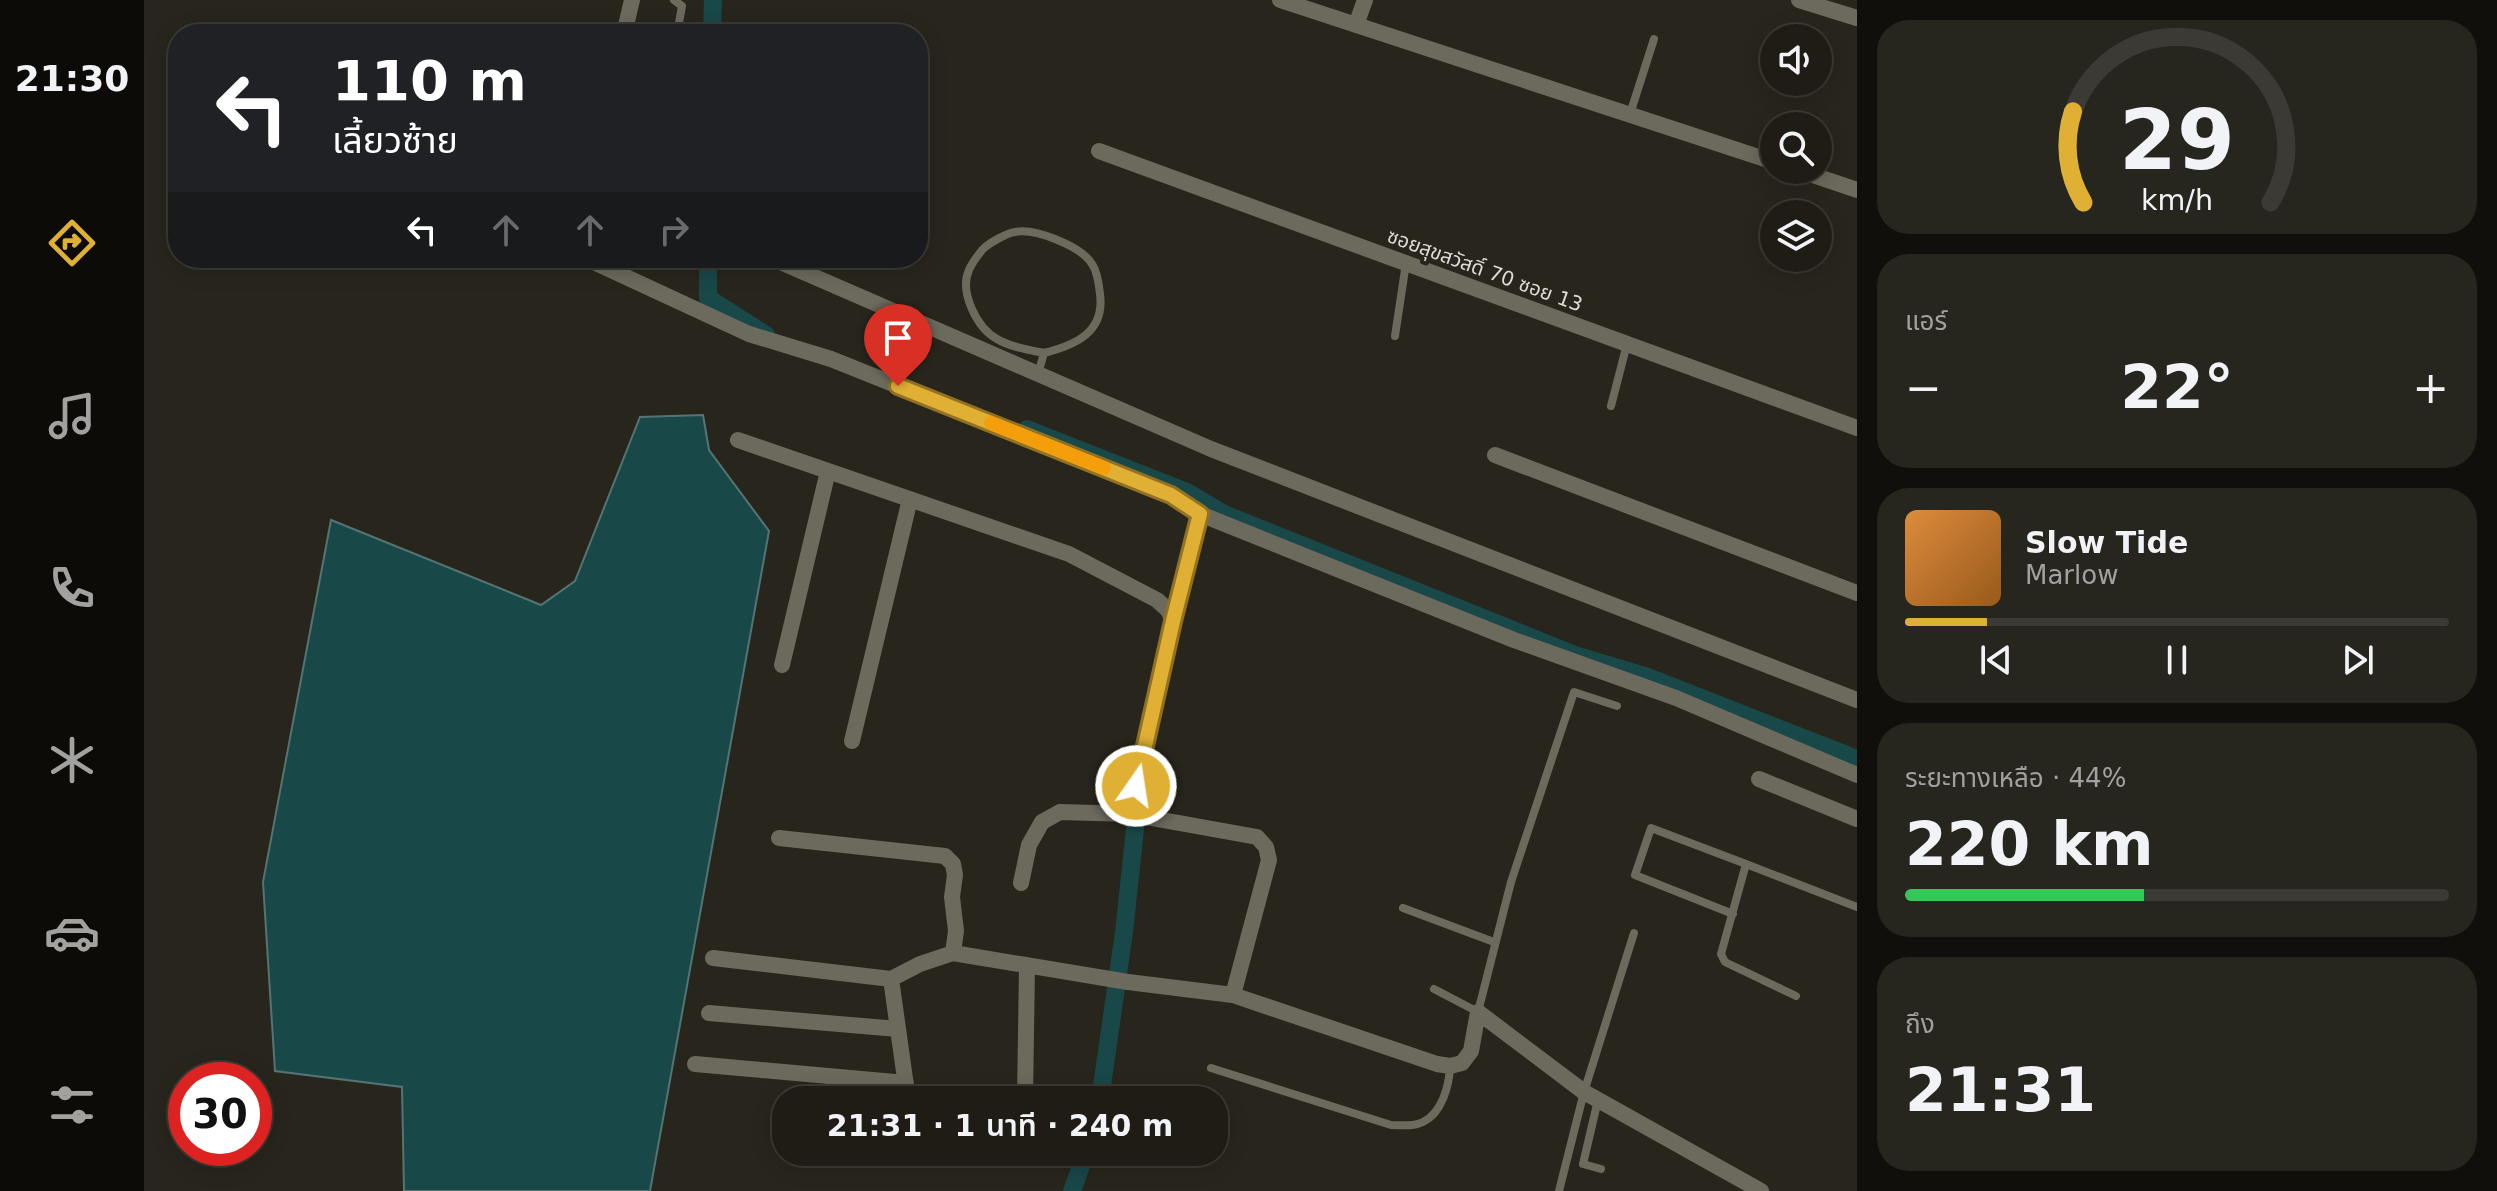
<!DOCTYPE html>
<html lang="th">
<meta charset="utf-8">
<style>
body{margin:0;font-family:"DejaVu Sans","Noto Sans Thai",sans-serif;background:#26251e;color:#f1f3f6;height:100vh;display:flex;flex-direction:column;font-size:30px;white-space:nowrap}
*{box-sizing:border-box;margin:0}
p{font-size:26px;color:#a1a1a0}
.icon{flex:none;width:44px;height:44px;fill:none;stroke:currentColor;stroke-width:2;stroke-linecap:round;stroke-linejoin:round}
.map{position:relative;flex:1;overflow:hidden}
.side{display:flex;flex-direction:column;gap:20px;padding:20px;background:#100f0c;width:640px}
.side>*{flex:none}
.guide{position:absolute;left:24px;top:24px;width:760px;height:244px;border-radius:32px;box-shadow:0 4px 20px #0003,0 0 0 2px #3c3a34;background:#202124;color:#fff;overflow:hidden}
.tools{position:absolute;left:1616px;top:24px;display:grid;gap:16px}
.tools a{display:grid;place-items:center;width:72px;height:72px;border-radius:50%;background:#1e1c15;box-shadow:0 4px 20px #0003,0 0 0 2px #3c3a34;font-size:40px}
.speed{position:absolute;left:24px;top:1062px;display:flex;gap:16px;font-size:40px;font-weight:700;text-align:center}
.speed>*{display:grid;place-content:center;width:104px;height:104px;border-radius:50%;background:#1e1c15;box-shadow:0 4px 20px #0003,0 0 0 2px #3c3a34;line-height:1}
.speed .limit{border:12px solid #d22;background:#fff;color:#111}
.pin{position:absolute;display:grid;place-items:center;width:68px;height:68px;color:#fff;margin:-82px -34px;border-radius:50% 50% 50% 0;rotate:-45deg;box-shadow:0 0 8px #0007}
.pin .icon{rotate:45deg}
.me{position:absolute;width:88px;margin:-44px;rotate:13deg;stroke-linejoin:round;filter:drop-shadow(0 0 6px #0008)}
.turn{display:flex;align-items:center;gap:28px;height:168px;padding:0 32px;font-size:36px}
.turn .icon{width:104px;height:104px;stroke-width:2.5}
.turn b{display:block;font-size:56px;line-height:68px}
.lanes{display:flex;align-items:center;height:76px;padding:0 32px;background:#0003;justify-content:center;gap:40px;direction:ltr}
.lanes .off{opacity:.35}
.big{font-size:60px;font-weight:600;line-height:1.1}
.side .widget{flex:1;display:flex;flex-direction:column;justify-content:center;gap:12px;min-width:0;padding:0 28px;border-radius:32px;background:#26251e}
.side .dial{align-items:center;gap:0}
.dial svg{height:208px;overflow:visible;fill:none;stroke:#3c3a34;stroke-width:7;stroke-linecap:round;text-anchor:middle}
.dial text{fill:#f1f3f6;stroke:none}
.song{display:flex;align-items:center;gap:24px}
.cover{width:96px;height:96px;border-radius:12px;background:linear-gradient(135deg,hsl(30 70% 55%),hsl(30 70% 35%))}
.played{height:8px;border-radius:4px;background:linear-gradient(90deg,#e0b034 15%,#3c3a34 15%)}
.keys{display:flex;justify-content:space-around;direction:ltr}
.heat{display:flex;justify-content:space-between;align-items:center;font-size:44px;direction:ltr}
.charge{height:12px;border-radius:6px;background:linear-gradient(90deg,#34c759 44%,#3c3a34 0)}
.trip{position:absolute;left:628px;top:1086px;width:456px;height:80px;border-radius:32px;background:#1e1c15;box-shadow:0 4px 20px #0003,0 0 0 2px #3c3a34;font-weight:600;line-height:80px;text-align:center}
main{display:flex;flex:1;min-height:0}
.tabs{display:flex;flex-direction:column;width:144px;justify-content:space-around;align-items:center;background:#0c0b08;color:#a1a1a0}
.tabs .icon{width:56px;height:56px}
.tabs .on{color:#e0b034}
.tabs b{font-size:36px;color:#f1f3f6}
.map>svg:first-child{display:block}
</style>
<main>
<nav class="tabs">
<b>21:30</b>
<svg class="icon on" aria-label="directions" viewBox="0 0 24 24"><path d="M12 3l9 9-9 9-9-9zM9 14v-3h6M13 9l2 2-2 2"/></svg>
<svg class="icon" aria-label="music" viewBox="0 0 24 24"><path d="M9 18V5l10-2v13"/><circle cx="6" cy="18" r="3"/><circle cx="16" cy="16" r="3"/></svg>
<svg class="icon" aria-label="phone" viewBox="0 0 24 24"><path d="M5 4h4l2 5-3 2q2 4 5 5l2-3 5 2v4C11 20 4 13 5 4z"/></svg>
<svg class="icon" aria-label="climate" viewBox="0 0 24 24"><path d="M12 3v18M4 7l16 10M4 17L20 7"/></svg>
<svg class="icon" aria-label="car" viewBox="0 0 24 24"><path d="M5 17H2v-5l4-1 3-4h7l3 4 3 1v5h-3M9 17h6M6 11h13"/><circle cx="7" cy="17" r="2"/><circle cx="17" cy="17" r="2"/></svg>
<svg class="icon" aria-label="filters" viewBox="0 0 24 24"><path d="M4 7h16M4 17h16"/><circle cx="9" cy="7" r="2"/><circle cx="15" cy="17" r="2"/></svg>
</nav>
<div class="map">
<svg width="1713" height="1191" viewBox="0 0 1713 1191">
<rect width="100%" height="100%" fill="#28261c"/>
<path fill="#194849" stroke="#547473" stroke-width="2" d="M 559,415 L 565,450 L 625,531 L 506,1191 L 260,1191 L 258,1087 L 131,1071 L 119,882 L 187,520 L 397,605 L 431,581 L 496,417 Z"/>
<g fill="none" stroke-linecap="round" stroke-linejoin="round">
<path stroke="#194849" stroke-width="18" d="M 568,34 L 569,0
M 564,258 L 564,298 L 622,335
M 883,429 L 1043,492 L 1080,514 L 1431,655 L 1501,676 L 1713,759
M 956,1100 L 980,932 L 994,801
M 928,1191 L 942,1152"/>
<path stroke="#6c695d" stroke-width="8" d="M 530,0 L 538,6 L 533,34
M 1486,114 L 1510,39
M 1251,336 L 1262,263
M 894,374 L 900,353 C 885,350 866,347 853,339 C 833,328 815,292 825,270 C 828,263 834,255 839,249 C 845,243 863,233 871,232 C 891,228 937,246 948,264 C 953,271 955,285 956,294 C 961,332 932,345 900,353
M 1467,406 L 1483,344
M 1259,908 L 1350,942
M 1589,914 L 1491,875 L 1507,828 L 1602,864
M 1290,989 L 1334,1012 L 1367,882 L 1430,692 L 1473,706
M 1652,996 L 1581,962 L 1577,954 L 1602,864 L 1713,907
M 1067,1068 L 1247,1125 C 1258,1125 1269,1127 1279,1122 C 1298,1113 1305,1086 1306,1067
M 1454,1100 L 1439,1164 L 1457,1169
M 1415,1191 L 1440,1092 L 1490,933"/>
<path stroke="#6c695d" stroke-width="16" d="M 1136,0 L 1630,162
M 1655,0 L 1713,18
M 1212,25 L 1221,0
M 480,34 L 488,0
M 955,151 L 1713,428
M 1654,170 L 1713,190
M 441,258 L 605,334 L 687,359 L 1027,495 L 1047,510 L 1071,520 L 1370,640 L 1532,698 L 1713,775
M 627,258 L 1067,449 L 1713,700
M 594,440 L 925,554 L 1013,600 L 1024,610 L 1029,621
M 1351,455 L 1713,593
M 638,665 L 684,471
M 708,741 L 766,499
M 1615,779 L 1713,819
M 985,814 L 1029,621 L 1056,514
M 635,838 L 801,856 L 809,864 L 811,875 L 808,897 L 812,931 L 809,953
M 877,883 L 885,845 L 898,822 L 916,812 L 985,814 L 1113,837 L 1122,847 L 1125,860 L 1089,995
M 569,958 L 747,979 L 776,964 L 809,953 L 984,982 L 1089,995 L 1293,1064 L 1306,1066 L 1318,1063 L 1327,1051 L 1334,1012 L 1440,1092 L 1617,1191
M 747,979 L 764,1100
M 565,1013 L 754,1029
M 551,1064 L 762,1083
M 881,1100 L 883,965"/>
</g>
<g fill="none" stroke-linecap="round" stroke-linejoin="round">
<defs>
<path id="route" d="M 754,386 L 1027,495 L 1056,514 L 1029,621 L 992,786"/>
</defs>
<use href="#route" stroke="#927222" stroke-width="20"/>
<use href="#route" stroke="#e0b034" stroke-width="14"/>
<path stroke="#f59e0b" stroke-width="14" d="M 847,423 L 960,468"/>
</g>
<g text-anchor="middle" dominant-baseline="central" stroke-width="8" stroke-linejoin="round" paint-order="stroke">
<g font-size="20" fill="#dddcd5" stroke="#28261c">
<text transform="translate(1341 270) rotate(20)">ซอยสุขสวัสดิ์ 70 ซอย 13</text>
</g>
</g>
</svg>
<div class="tools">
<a><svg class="icon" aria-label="sound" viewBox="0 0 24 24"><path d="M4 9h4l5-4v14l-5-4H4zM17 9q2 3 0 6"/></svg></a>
<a><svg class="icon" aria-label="search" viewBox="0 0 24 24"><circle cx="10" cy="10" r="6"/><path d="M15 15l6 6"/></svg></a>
<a><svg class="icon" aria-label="layers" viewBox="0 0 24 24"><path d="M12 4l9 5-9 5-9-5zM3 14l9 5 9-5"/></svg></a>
</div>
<div class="speed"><div class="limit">30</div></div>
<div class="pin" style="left:754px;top:386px;background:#d93025"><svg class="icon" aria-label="arrive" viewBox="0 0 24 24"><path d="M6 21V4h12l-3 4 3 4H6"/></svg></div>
<svg class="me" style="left:992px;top:786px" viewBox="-20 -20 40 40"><circle r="17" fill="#e0b034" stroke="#fff" stroke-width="3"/><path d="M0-11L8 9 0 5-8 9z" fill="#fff"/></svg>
<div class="trip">21:31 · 1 นาที · 240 m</div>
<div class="guide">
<div class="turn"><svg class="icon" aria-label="left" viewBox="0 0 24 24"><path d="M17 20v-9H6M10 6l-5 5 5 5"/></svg><div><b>110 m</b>เลี้ยวซ้าย</div></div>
<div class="lanes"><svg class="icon" aria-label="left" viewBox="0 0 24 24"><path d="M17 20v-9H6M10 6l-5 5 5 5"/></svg><svg class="icon off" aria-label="ahead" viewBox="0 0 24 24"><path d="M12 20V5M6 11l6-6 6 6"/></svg><svg class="icon off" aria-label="ahead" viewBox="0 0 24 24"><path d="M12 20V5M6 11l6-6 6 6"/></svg><svg class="icon off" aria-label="right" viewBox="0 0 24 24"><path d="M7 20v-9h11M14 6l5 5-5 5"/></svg></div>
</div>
</div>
<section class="side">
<div class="widget dial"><svg viewBox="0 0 100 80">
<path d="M14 69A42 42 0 1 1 86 69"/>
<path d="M14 69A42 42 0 0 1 10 34" stroke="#e0b034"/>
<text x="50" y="56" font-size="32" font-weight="700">29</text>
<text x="50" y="72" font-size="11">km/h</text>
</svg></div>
<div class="widget"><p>แอร์</p>
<div class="heat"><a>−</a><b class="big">22°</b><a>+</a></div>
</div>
<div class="widget">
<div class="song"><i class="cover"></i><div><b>Slow Tide</b><p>Marlow</p></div></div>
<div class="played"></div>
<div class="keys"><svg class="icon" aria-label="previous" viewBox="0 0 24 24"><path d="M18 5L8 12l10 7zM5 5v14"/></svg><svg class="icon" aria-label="pause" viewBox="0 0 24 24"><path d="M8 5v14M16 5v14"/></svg><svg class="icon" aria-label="next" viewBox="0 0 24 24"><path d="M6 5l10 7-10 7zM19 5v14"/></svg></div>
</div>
<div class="widget"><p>ระยะทางเหลือ · 44%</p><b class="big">220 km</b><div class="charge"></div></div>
<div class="widget"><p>ถึง</p><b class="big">21:31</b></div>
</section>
</main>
